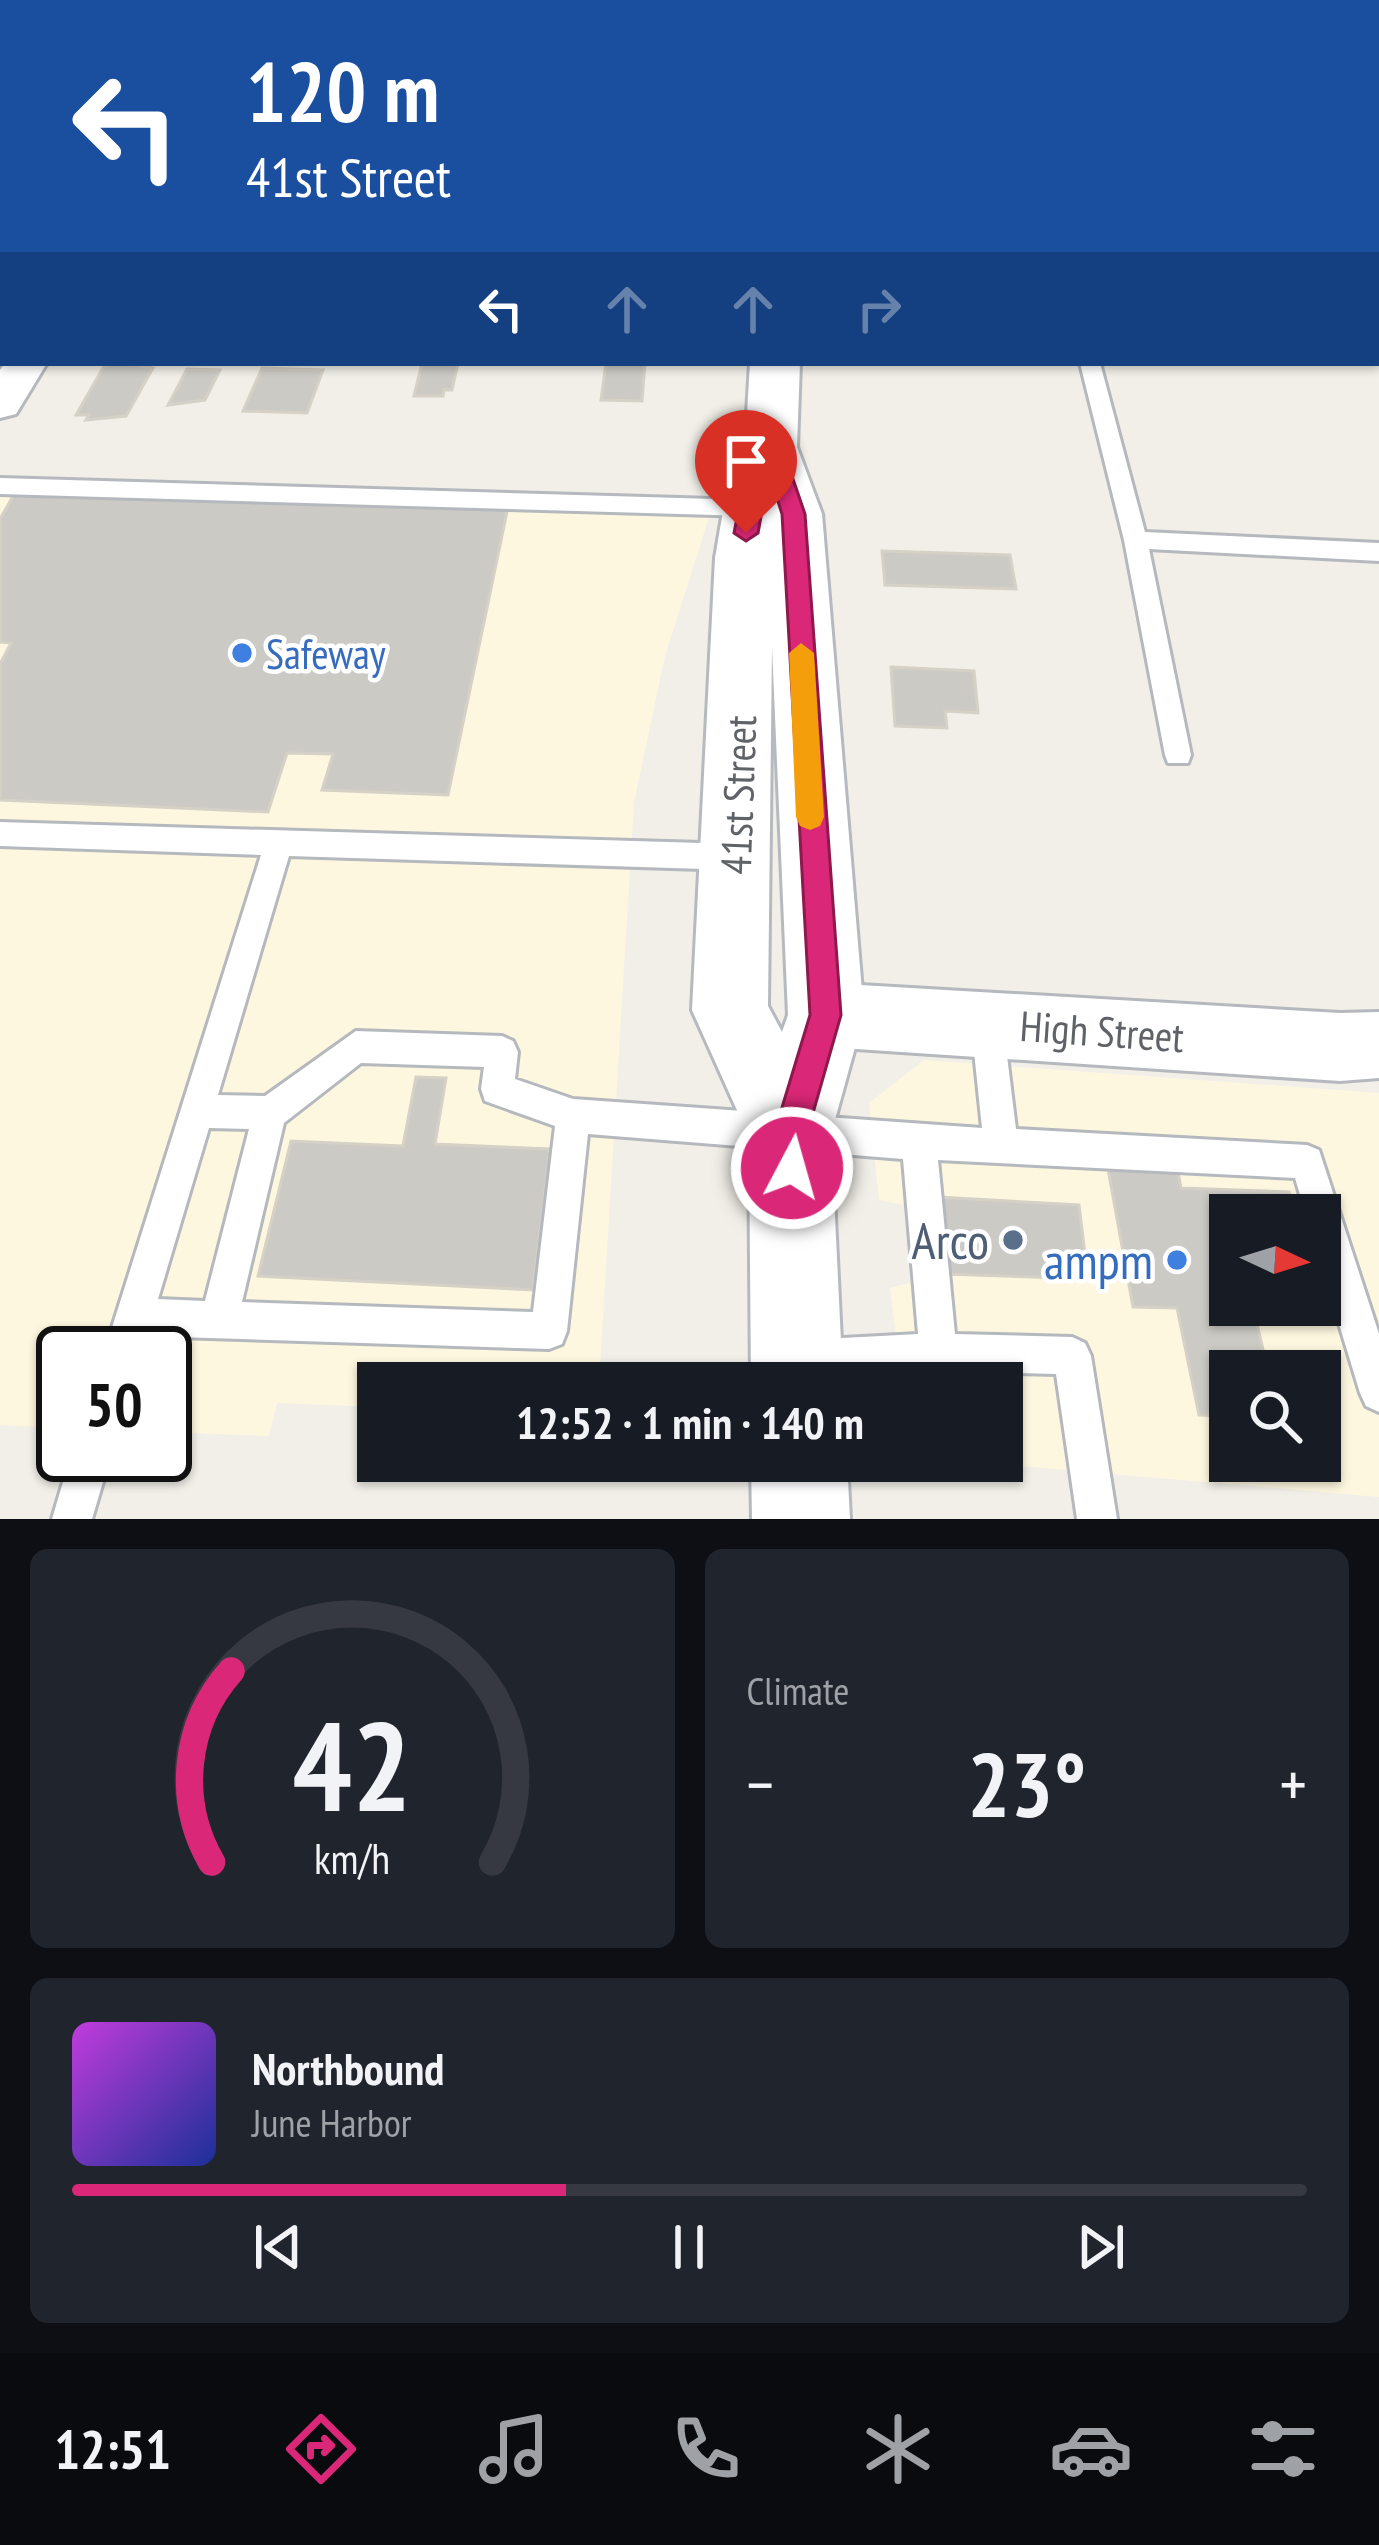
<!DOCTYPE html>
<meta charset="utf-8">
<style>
body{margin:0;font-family:"PT Sans Narrow",sans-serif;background:#20242c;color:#f1f3f6;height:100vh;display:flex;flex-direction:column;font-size:45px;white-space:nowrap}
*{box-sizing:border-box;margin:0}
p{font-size:39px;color:#9ea1a6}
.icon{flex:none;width:66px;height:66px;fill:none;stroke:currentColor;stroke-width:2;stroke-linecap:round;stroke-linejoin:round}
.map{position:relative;height:1519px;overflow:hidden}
.sheet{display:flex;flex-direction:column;gap:30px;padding:30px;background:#0d0f14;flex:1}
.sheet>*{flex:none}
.guide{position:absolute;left:0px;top:0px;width:1380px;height:366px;box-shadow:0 3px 9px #0004;background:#1a4fa0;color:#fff;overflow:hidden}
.needle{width:78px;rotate:94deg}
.tools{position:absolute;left:1209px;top:1194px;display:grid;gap:24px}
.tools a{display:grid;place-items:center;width:132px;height:132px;border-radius:0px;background:#171b24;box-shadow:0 3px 9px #0004;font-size:60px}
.speed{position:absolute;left:36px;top:1326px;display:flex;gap:24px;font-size:60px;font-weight:700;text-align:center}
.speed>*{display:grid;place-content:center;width:156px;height:156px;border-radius:50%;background:#171b24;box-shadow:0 3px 9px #0004;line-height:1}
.speed .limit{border:6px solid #111;border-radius:18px;background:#fff;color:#111}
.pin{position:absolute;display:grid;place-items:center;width:102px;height:102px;color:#fff;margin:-123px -51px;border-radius:50% 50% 50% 0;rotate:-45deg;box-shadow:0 0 12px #0007}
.pin .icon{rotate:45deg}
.me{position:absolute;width:132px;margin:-66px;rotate:6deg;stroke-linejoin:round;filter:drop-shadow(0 0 9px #0008)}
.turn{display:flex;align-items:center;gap:42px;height:252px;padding:0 48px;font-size:54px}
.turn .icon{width:156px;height:156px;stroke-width:2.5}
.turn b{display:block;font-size:84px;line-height:102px}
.lanes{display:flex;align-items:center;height:114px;padding:0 48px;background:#0003;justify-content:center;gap:60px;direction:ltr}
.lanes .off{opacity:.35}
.big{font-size:90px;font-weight:600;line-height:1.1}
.sheet .card{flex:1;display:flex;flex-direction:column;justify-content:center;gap:18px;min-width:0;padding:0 42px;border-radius:18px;background:#20242c}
.sheet .dial{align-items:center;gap:0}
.dial svg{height:312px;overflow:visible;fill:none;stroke:#363941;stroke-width:7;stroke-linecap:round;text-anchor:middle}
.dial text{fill:#f1f3f6;stroke:none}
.song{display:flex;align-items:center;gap:36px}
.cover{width:144px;height:144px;border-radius:18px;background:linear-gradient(135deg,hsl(290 70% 55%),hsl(230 70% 35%))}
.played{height:12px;border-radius:6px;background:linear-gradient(90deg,#db2777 40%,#363941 40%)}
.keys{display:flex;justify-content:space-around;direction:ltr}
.heat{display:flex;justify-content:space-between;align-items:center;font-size:66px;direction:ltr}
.sheet .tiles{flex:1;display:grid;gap:30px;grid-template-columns:1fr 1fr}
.card:last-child{grid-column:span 2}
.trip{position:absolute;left:357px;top:1362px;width:666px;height:120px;border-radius:0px;background:#171b24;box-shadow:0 3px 9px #0004;font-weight:600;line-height:120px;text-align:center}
.dock{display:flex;height:192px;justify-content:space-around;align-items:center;background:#090b0e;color:#9ea1a6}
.dock .icon{width:84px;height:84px}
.dock .on{color:#db2777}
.dock b{font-size:54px;color:#f1f3f6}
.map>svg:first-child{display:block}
</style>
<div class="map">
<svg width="1379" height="1519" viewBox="0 0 1379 1519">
<rect width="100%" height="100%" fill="#f1efe8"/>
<path fill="#fef7e0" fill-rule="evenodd" d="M 0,491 L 710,514 L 665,656 L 634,802 L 599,1383 L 378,1383 L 378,1407 L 277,1403 L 269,1436 L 165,1432 L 165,1353 L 63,1353 L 63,1428 L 0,1425 Z
M 924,1060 L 1379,1093 L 1379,1497 L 961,1461 L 1002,1461 L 1002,1383 L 902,1383 L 890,1288 L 910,1283 L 905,1205 L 879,1200 L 869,1103 ZM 1230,1215 L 1320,1215 L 1320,1305 L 1230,1305 ZM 1230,1371 L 1320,1371 L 1320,1461 L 1230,1461 Z"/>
<path fill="#cccac5" stroke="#d6d1c6" stroke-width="3" d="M 123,363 L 153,368 L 126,416 L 86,420 L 89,415 L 76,415 L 104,366 Z
M 422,363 L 458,363 L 452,390 L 444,390 L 443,396 L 414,396 Z
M 606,363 L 645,364 L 642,401 L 601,400 Z
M 262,368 L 323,370 L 307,413 L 243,411 Z
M 187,369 L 220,370 L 205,400 L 168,405 Z
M 16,491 L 508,507 L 448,795 L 322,790 L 333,754 L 287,753 L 268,812 L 0,800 L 0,664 L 11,643 L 0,642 L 0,519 Z
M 882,551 L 1010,555 L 1016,589 L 885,585 Z
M 891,667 L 974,671 L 978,713 L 945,711 L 947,728 L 895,726 Z
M 416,1077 L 446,1078 L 435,1144 L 550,1149 L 533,1290 L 258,1276 L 291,1141 L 403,1146 Z
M 1108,1169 L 1178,1172 L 1181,1188 L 1289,1192 L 1295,1215 L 1230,1215 L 1230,1305 L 1318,1305 L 1321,1314 L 1254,1311 L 1268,1371 L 1230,1371 L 1230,1416 L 1199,1415 L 1177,1308 L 1133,1307 Z
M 938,1197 L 1079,1205 L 1088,1279 L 945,1274 Z"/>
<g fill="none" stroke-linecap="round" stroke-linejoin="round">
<defs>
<path id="lane" d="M 0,94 L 3,94 L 3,104 L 0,104 Z
M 1080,363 L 1100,363 L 1145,532 L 1379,543 L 1379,561 L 1149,549 L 1191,755 L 1188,763 L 1168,763 L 1165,755 L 1124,540 Z
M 0,478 L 748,500 L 759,508 L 748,516 L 0,494 Z
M 0,822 L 735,844 L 745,848 L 749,857 L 745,866 L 735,870 L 289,856 L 218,1095 L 265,1096 L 356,1031 L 502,1036 L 513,1041 L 518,1052 L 515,1079 L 573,1099 L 982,1128 L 971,1023 L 976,1012 L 987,1008 L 998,1012 L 1003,1023 L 1016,1129 L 1307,1145 L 1319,1150 L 1379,1334 L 1379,1412 L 1366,1406 L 1360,1393 L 1320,1261 L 1320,1215 L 1306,1215 L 1295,1178 L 938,1160 L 955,1334 L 1072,1337 L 1085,1343 L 1091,1356 L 1117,1519 L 1077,1519 L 1056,1374 L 938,1371 L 805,1378 L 792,1372 L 786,1359 L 792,1346 L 805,1340 L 918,1334 L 903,1159 L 588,1134 L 567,1331 L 562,1344 L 549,1349 L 147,1336 L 142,1353 L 104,1353 L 261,855 L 0,846 ZM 361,1063 L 484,1067 L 481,1089 L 485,1101 L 555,1126 L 533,1312 L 242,1302 L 284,1123 ZM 209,1128 L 249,1129 L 205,1301 L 158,1299 Z
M 71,1455 L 111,1455 L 92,1519 L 52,1519 Z"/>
<path id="street" d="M 94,0 L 124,0 L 125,3 L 95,3 Z
M 444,0 L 474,0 L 474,3 L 444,3 Z
M 864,0 L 894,0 L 894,3 L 864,3 Z
M 1377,32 L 1379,32 L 1379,53 L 1377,53 Z
M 1377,106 L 1379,106 L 1379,126 L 1377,126 Z
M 0,299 L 3,299 L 3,323 L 0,323 Z
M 1377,330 L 1379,330 L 1379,356 L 1377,356 Z
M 5,363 L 47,363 L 16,414 L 0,418 L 0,370 Z
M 826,983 L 1340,1013 L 1379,1012 L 1379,1078 L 1340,1081 L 826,1047 L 803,1038 L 793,1015 L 803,992 Z"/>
<path id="secondary" d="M 214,0 L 248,0 L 250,3 L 216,3 Z
M 750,363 L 800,363 L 797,447 L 822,514 L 864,1015 L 831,1134 L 843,1383 L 751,1383 L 749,1137 L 692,1010 L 715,558 L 729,476 L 745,447 ZM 772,647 L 788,1015 L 782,1032 L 768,1006 Z
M 751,1461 L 847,1461 L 850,1519 L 752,1519 Z"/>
</defs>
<use href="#lane" stroke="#b5b8bc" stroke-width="6"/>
<use href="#street" stroke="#b5b8bc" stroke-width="6"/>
<use href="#secondary" stroke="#b6babf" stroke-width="6"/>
<use href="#lane" fill="#fff" fill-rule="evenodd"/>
<use href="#street" fill="#fff" fill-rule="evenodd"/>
<use href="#secondary" fill="#fff" fill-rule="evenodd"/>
</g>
<path fill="#db2777" stroke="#8e194d" stroke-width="3" d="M 771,439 L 782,447 L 805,514 L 841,1015 L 807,1134 L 809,1168 L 804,1180 L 792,1185 L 780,1180 L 774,1134 L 810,1015 L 782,514 L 769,473 L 758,533 L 746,541 L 734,533 L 745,476 L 763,442 Z"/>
<path fill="#f59e0b" d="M 801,643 L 814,653 L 824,817 L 820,826 L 810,830 L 800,826 L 796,817 L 789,653 Z"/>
<g fill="#3f7fe0" stroke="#fff" stroke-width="4.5">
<circle cx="242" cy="653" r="12"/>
<circle cx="1177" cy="1260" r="12"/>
</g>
<circle fill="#5c6f8a" stroke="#fff" stroke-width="4.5" cx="1013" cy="1240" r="12"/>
<g text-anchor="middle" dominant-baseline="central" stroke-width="9" stroke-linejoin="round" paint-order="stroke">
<g font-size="42" fill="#366cbe" stroke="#fff" text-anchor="start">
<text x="266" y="653">Safeway</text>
</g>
<g font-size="42" fill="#5f6368" stroke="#fff">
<text transform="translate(738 795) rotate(-88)">41st Street</text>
<text transform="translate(1102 1031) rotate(4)">High Street</text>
</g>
<g font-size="51" fill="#4e5e75" stroke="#fff" text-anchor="end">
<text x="989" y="1240">Arco</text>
</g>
<g font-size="51" fill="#366cbe" stroke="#fff" text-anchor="end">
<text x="1153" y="1260">ampm</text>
</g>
</g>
</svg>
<div class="tools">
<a><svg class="needle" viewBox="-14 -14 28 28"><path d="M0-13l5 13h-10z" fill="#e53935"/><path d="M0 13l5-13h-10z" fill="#9ea1a6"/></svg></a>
<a><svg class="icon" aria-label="search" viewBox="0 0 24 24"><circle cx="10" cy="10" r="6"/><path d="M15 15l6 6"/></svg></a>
</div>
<div class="speed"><div class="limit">50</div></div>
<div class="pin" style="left:746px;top:533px;background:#d93025"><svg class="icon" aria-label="arrive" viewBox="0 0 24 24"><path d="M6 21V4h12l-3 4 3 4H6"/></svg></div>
<svg class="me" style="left:792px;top:1168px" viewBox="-20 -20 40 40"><circle r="17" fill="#db2777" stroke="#fff" stroke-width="3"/><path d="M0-11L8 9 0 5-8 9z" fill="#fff"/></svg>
<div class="trip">12:52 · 1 min · 140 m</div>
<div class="guide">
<div class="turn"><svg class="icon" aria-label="left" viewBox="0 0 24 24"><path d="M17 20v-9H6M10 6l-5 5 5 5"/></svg><div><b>120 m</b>41st Street</div></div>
<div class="lanes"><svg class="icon" aria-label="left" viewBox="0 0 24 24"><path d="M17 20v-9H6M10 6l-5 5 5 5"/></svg><svg class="icon off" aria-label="ahead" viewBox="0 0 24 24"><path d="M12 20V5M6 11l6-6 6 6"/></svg><svg class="icon off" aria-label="ahead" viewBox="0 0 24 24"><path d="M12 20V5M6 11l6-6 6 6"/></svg><svg class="icon off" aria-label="right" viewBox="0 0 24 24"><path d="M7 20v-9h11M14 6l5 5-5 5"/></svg></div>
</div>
</div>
<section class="sheet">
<div class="tiles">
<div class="card dial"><svg viewBox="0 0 100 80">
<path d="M14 69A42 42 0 1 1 86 69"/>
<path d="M14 69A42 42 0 0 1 19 20" stroke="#db2777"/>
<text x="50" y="56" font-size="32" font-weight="700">42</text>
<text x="50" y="72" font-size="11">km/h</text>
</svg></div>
<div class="card"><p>Climate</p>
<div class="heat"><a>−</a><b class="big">23°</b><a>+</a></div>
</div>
<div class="card">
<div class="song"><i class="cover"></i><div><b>Northbound</b><p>June Harbor</p></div></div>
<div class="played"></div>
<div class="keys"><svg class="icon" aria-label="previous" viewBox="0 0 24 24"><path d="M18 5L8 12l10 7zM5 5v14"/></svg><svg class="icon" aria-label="pause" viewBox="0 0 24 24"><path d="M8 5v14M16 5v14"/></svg><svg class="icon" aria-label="next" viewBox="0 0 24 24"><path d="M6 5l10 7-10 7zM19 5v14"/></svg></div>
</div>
</div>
</section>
<nav class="dock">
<b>12:51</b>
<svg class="icon on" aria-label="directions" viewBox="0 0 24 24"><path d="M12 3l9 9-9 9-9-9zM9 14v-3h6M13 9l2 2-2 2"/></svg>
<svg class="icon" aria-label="music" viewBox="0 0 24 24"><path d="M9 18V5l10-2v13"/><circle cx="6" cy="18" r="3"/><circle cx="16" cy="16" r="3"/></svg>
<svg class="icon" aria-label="phone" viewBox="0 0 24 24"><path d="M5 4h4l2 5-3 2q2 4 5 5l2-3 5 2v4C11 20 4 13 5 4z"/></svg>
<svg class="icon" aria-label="climate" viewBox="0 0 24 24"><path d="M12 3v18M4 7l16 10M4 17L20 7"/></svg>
<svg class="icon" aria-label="car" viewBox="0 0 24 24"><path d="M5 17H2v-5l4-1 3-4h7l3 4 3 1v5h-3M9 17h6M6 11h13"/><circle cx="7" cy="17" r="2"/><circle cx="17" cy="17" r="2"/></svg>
<svg class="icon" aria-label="filters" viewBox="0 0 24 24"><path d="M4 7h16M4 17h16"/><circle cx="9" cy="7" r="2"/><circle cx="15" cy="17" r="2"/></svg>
</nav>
